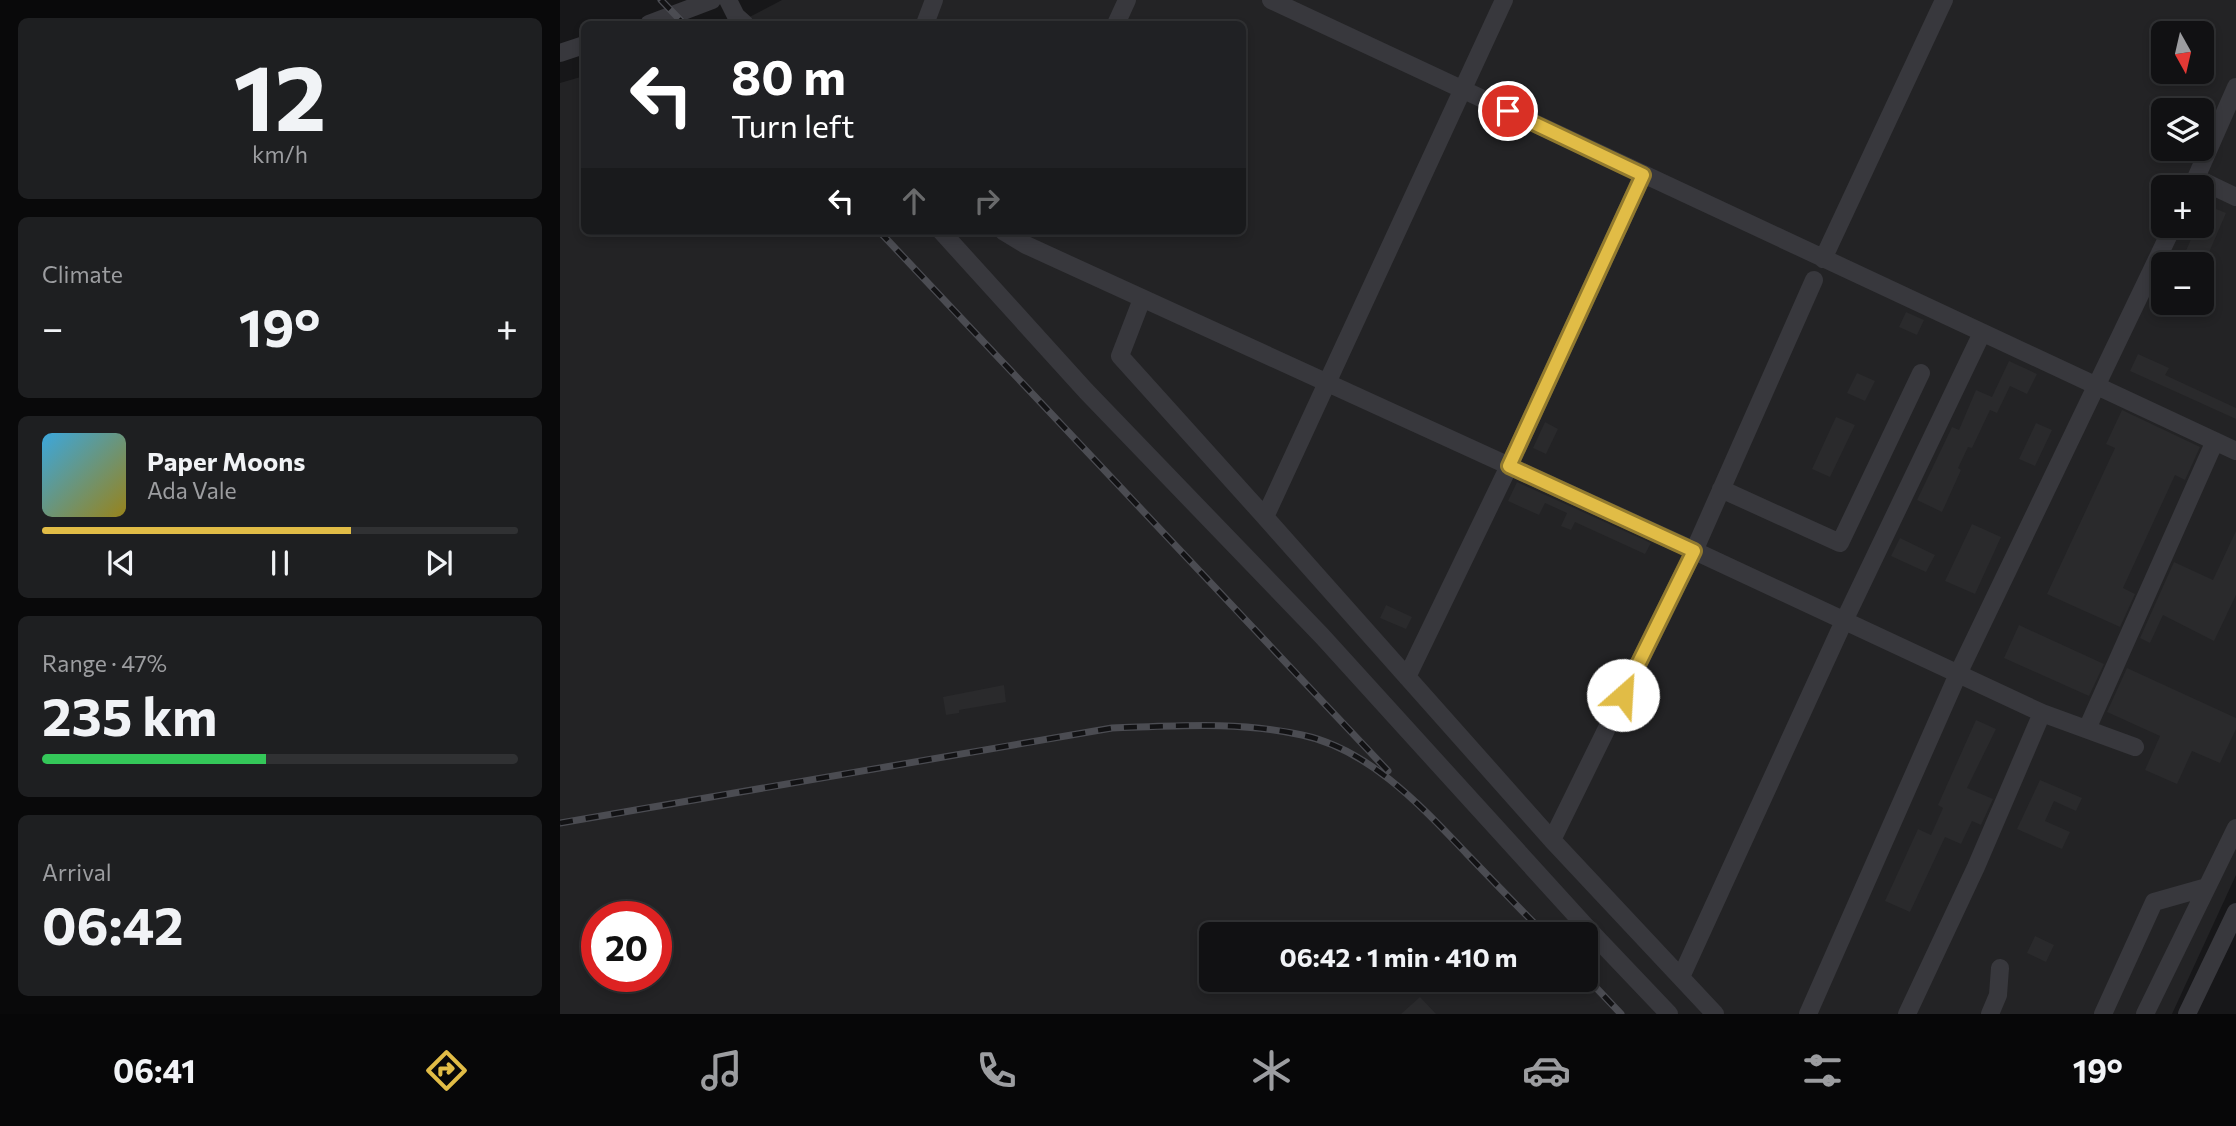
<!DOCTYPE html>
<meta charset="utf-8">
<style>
body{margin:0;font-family:Commissioner,sans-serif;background:#1e1f21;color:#f1f3f6;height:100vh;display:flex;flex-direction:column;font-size:26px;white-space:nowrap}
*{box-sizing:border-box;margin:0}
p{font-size:23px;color:#9c9da0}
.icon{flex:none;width:38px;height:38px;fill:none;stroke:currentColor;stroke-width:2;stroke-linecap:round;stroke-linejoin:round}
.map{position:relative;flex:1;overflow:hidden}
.sheet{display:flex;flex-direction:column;gap:18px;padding:18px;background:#09090a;width:560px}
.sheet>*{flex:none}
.banner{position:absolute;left:21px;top:21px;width:665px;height:214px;border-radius:10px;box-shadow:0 4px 10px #0003,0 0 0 2px #303133;background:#202124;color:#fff;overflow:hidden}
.needle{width:46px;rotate:172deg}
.controls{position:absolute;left:1591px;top:21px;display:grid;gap:14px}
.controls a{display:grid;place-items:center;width:63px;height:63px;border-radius:10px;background:#111113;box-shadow:0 4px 10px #0003,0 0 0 2px #303133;font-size:35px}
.speed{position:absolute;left:21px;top:901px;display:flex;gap:14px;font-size:35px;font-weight:700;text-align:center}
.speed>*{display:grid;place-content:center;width:91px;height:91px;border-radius:50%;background:#111113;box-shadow:0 4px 10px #0003,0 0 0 2px #303133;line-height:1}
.speed .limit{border:10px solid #d22;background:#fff;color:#111}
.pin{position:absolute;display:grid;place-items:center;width:60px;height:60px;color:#fff;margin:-30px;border:4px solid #fff;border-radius:50%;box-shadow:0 2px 7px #0007}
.me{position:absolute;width:77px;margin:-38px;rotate:26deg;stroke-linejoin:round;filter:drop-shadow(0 0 5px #0008)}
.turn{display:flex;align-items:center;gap:24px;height:147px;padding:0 35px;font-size:32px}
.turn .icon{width:91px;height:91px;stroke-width:2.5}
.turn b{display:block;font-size:49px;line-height:60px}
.lanes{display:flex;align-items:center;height:66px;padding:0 35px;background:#0003;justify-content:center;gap:35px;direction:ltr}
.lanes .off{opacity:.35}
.big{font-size:52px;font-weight:700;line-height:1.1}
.sheet .card{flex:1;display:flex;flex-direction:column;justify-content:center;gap:10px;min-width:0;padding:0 24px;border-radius:10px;background:#1e1f21}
.sheet .dial{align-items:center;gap:0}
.dial b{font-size:91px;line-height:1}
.song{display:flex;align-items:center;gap:21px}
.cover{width:84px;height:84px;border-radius:10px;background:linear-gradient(135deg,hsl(200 70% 55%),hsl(50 70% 35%))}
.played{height:7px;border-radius:4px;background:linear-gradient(90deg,#e1bc46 65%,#303133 65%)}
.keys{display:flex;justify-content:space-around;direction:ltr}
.heat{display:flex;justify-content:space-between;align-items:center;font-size:38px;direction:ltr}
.charge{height:10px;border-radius:5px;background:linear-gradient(90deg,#34c759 47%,#303133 0)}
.trip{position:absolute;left:639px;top:922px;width:399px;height:70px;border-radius:10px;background:#111113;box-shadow:0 4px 10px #0003,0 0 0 2px #303133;font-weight:700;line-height:70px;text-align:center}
.menu{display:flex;height:112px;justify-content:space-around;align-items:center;background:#070708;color:#9c9da0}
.menu .icon{width:49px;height:49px}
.menu .on{color:#e1bc46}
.menu b{font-size:32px;color:#f1f3f6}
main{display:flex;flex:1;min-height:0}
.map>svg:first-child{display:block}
</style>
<main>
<section class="sheet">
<div class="card dial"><b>12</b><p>km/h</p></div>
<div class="card"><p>Climate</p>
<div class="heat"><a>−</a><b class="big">19°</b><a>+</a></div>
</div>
<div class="card">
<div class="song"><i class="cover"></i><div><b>Paper Moons</b><p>Ada Vale</p></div></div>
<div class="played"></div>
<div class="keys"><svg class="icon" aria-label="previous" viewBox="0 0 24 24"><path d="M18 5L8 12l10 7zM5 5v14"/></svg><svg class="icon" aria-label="pause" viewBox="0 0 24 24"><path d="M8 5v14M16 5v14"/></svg><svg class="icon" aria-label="next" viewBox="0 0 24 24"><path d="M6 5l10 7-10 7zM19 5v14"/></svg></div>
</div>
<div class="card"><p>Range · 47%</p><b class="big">235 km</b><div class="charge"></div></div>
<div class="card"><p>Arrival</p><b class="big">06:42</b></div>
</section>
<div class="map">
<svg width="1676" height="1014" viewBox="0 0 1676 1014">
<rect width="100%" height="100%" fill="#171719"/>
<path fill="#232325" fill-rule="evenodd" d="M 222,0 L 1676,0 L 1676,875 L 1612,1014 L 0,1014 L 0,83 L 24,76 L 24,231 L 682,231 L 682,24 L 176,24 ZM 1603,33 L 1642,33 L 1642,72 L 1603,72 ZM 1603,110 L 1642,110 L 1642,149 L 1603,149 ZM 1603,187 L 1642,187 L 1642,226 L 1603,226 ZM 1603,264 L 1642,264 L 1642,303 L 1603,303 ZM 37,917 L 96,917 L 96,976 L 37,976 ZM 651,934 L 1026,934 L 1026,980 L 651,980 Z"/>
<path fill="#2a2a2c" d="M 1646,205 L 1666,213 L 1644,264 L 1620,264 L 1637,226 L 1642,226 L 1642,215 Z
M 1346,312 L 1364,320 L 1357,335 L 1339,327 Z
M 1578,354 L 1609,368 L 1605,375 L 1676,408 L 1676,419 L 1570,371 Z
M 1449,361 L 1477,374 L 1467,394 L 1450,386 L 1437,413 L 1430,410 L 1412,448 L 1408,447 L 1398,468 L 1401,470 L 1382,512 L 1357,500 L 1392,427 L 1399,430 L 1416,390 L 1432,397 Z
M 1297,373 L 1315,381 L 1305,401 L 1287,393 Z
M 1562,410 L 1640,447 L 1625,480 L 1615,475 L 1563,588 L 1575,594 L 1560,627 L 1487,594 L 1555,448 L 1546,444 Z
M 1276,417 L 1295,425 L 1270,477 L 1252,469 Z
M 985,422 L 998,429 L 986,454 L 973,448 Z
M 1476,423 L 1492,430 L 1475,466 L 1459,459 Z
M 957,482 L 1091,543 L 1085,554 L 1015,522 L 1011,530 L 1001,526 L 1007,513 L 985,503 L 979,515 L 948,501 Z
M 1412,524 L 1441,537 L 1415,594 L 1385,581 Z
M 1676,531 L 1676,595 L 1654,641 L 1603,615 L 1590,643 L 1580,638 L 1614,562 L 1653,580 Z
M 1340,538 L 1375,555 L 1366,572 L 1331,556 Z
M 826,605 L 852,617 L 846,629 L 820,618 Z
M 1459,625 L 1544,664 L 1529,696 L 1444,658 Z
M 1567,668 L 1676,718 L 1676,729 L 1660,763 L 1632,751 L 1617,784 L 1585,770 L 1600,736 L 1547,712 Z
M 444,685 L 446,702 L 399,710 L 399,713 L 386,715 L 383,697 Z
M 1416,720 L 1436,729 L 1407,788 L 1433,799 L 1421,825 L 1412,821 L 1401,844 L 1385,837 L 1350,912 L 1325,901 L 1358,829 L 1371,835 L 1383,808 L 1378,805 Z
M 1480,780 L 1522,798 L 1516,811 L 1494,801 L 1485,821 L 1510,832 L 1502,849 L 1457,829 Z
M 1475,936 L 1494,945 L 1486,962 L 1467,953 Z
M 860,997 L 876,1014 L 841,1014 Z"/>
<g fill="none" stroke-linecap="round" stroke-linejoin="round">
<path stroke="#38383d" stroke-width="18" d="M 168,0 L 176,16 L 185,24
M 711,0 L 1676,451
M 944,0 L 705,517 L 992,840 L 1155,1014
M 89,24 L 152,0
M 365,24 L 374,0
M 556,24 L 567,0
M 0,53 L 24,45
M 1636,178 L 1676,87
M 1631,187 L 1636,178 L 1676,197
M 381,231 L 526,391 L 762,636 L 1031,932 L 1109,1014
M 443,231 L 466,245 L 1122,545 L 1482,713
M 1263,259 L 1384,0
M 582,299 L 560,356 L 705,517
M 1161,489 L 1280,543 L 1361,373
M 847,677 L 949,466 L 1083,175
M 1527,729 L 1655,441
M 992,840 L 1134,551 L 1254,280
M 1121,977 L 1284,621 L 1422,333
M 1248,1014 L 1398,674 L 1613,226
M 1347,1014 L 1416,867 L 1482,713 L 1575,747
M 1430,1014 L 1438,995 L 1440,968
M 1543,1014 L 1594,902 L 1647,887
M 1585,1014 L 1676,828
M 1627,1014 L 1676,912"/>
<defs>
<path id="rail" d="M 101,0 L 124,24
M 319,231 L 828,771
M 0,823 L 552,728 C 616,726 679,721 742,735 C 809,749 862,807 907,854 C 933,881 959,908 985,934
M 1026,977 L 1061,1014"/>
</defs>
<use href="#rail" stroke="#4b4c52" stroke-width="7"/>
<use href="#rail" stroke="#121214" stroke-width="4.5" stroke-dasharray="13" stroke-linecap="butt"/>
</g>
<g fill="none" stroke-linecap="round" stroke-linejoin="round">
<defs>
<path id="route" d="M 948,111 L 1083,175 L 949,466 L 1134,551 L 1063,695"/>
</defs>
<use href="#route" stroke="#927a2e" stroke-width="18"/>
<use href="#route" stroke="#e1bc46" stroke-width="12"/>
</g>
</svg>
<div class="controls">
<a><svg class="needle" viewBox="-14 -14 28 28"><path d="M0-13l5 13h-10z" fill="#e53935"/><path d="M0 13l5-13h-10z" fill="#9c9da0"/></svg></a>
<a><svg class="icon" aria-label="layers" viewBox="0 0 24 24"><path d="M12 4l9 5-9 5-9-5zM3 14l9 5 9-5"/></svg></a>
<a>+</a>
<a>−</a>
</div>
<div class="speed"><div class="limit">20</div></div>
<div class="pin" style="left:948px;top:111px;background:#d93025"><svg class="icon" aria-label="arrive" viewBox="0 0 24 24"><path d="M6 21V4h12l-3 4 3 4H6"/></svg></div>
<svg class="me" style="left:1063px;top:695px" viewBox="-20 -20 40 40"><circle r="19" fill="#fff"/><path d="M0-13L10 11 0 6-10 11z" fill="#e1bc46"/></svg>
<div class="trip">06:42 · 1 min · 410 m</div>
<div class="banner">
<div class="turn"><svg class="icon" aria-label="left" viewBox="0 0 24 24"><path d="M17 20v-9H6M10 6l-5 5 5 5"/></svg><div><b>80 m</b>Turn left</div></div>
<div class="lanes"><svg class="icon" aria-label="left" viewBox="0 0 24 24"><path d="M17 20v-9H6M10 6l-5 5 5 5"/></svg><svg class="icon off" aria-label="ahead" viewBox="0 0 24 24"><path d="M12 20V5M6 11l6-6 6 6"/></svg><svg class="icon off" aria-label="right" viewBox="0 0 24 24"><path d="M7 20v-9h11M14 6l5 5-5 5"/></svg></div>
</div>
</div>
</main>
<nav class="menu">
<b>06:41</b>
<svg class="icon on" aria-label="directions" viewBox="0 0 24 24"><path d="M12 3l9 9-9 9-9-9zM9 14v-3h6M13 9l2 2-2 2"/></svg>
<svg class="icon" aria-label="music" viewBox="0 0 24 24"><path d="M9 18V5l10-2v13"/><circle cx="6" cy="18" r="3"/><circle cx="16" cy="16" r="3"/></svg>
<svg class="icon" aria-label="phone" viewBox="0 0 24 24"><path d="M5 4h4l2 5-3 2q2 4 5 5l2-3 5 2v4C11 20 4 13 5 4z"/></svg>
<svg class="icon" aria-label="climate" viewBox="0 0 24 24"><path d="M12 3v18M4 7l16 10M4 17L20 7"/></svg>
<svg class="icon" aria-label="car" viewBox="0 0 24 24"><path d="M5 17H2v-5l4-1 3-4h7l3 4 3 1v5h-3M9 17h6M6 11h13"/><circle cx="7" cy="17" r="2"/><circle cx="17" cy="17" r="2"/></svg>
<svg class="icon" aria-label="filters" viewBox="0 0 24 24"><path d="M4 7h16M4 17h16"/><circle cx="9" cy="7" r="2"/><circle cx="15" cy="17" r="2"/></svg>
<b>19°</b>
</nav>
